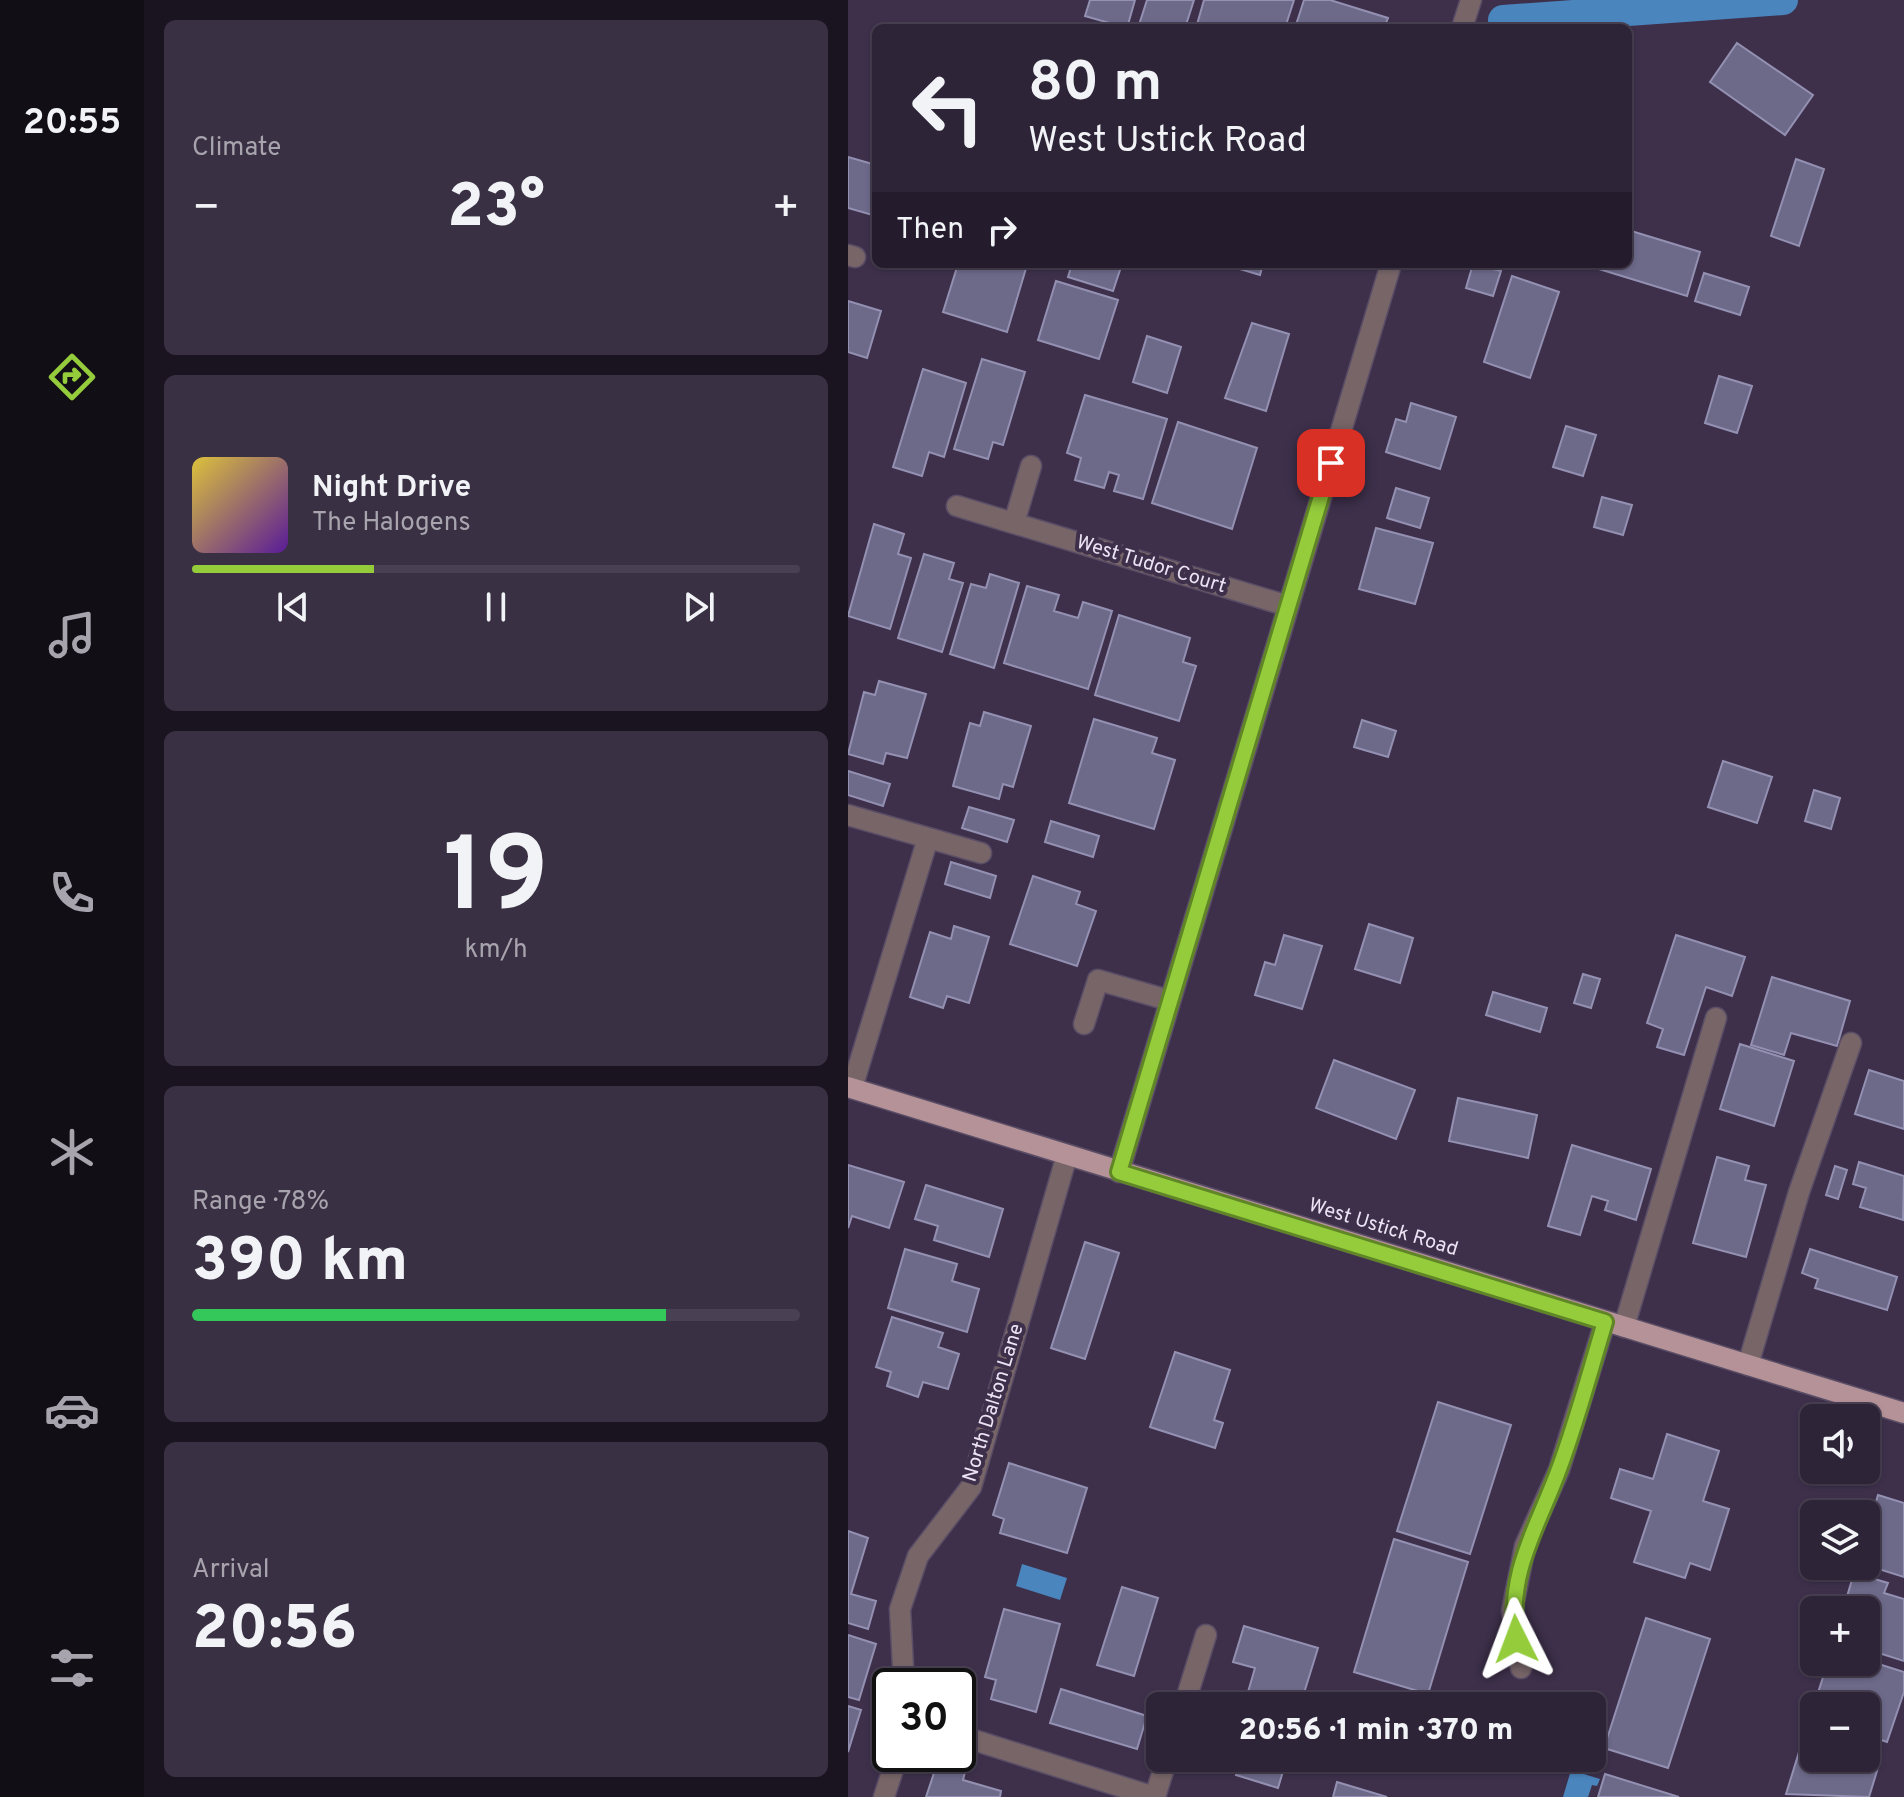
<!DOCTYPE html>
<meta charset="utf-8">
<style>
body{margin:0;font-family:Overpass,sans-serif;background:#3a3043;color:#f1f3f6;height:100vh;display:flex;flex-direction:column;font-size:30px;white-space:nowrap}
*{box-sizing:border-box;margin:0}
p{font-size:26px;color:#a7a4ae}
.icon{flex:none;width:44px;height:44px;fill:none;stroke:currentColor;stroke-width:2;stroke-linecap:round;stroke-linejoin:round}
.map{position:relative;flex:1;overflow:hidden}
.side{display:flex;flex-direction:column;gap:20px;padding:20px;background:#19141f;width:704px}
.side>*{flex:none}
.banner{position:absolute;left:24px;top:24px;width:760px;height:244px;border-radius:12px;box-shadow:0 2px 6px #0004,0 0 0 2px #494153;background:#2e2438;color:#f1f3f6;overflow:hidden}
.controls{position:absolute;left:952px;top:1404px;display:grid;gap:16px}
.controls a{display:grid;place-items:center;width:80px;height:80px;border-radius:12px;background:#2e2438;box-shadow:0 2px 6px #0004,0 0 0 2px #494153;font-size:40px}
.speed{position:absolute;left:24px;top:1668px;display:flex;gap:16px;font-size:40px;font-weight:700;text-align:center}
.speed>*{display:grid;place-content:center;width:104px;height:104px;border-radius:50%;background:#2e2438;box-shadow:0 2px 6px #0004,0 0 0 2px #494153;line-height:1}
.speed .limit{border:4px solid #111;border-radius:12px;background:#fff;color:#111}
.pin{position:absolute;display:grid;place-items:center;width:68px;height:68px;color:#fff;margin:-34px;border-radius:16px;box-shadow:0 4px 12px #0006}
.me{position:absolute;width:88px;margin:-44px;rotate:357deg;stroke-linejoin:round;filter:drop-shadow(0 0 6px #0008)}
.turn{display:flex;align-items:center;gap:28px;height:168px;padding:0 24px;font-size:36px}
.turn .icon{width:104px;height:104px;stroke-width:2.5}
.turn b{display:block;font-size:56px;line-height:68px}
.then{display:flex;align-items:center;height:76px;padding:0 24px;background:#0003;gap:16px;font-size:30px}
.big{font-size:60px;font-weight:800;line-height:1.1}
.side .tile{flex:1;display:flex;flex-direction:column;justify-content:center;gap:12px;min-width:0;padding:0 28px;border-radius:12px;background:#3a3043}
.side .dial{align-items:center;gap:0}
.dial b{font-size:104px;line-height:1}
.song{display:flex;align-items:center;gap:24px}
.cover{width:96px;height:96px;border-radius:12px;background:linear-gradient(135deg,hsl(50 70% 55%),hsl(270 70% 35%))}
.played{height:8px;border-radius:4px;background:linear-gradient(90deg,#94cc3c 30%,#494153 30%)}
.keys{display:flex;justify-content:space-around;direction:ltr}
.heat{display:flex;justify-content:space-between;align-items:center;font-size:44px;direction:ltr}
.charge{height:12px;border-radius:6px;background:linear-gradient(90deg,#34c759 78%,#494153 0)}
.trip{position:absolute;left:298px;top:1692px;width:460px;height:80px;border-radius:12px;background:#2e2438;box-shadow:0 2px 6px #0004,0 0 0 2px #494153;font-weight:800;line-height:80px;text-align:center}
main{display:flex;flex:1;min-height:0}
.tabs{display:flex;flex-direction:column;width:144px;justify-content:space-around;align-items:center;background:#120e16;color:#a7a4ae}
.tabs .icon{width:56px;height:56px}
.tabs .on{color:#94cc3c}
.tabs b{font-size:36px;color:#f1f3f6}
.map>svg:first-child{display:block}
</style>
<main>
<nav class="tabs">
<b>20:55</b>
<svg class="icon on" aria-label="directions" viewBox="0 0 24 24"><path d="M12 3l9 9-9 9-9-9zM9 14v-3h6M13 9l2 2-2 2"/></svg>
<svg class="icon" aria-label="music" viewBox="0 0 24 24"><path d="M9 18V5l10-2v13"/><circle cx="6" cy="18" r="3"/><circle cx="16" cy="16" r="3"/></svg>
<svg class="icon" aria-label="phone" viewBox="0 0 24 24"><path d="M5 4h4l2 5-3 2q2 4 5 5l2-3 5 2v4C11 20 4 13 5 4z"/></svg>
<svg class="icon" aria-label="climate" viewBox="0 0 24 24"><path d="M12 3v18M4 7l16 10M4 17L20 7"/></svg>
<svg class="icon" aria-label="car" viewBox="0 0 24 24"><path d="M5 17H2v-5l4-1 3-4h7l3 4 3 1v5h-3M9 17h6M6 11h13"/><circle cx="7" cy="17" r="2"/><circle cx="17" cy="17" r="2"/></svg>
<svg class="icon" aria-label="filters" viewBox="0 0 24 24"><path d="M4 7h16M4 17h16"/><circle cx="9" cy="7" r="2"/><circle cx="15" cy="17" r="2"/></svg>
</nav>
<section class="side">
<div class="tile"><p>Climate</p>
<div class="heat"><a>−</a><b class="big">23°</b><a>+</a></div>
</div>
<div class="tile">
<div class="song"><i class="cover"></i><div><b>Night Drive</b><p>The Halogens</p></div></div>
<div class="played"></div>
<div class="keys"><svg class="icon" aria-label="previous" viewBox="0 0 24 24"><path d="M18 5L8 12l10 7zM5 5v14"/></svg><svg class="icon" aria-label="pause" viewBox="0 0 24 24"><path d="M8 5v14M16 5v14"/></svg><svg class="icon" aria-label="next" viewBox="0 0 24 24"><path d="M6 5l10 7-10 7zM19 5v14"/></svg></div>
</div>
<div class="tile dial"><b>19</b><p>km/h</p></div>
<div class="tile"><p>Range · 78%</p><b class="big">390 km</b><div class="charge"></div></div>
<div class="tile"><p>Arrival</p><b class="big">20:56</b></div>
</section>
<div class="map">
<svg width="1056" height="1797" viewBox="0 0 1056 1797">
<rect width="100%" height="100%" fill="#3e304b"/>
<path fill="#4a85bd" d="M 174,1564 L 219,1578 L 212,1600 L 168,1586 Z
M 723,1770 L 752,1779 L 749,1786 L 744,1785 L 740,1797 L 715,1797 Z"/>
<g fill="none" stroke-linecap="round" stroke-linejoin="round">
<path stroke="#4a85bd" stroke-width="30" d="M 655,20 L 935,0"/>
</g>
<path fill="#6c6989" stroke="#9390b2" stroke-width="2" d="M 242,0 L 287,0 L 279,28 L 237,16 Z
M 299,0 L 346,0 L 337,28 L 290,28 Z
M 356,0 L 446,0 L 437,28 L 348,28 Z
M 456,0 L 482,0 L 540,18 L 536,28 L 447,28 Z
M 889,43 L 965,95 L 937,135 L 862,82 Z
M 0,157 L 28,165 L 28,216 L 0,208 Z
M 948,159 L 976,169 L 951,246 L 923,236 Z
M 780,230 L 852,252 L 839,296 L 751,269 L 752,264 L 780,264 Z
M 110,264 L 179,265 L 159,332 L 95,312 Z
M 224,264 L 274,264 L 265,291 L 220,277 Z
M 375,264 L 415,264 L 412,275 Z
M 625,264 L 653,271 L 645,296 L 618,288 Z
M 856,273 L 901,287 L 892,315 L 847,301 Z
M 664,276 L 711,292 L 682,378 L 636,362 Z
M 208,281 L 270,300 L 251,359 L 190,340 Z
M 0,301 L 33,311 L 19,358 L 0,352 Z
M 404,323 L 441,334 L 418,411 L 377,398 Z
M 299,336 L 333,347 L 319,393 L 285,382 Z
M 134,359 L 177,372 L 155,445 L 145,442 L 140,459 L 106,449 Z
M 75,369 L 118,383 L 96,457 L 81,452 L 74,476 L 45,467 Z
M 871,376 L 904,386 L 889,433 L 857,423 Z
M 237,395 L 319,419 L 295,499 L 266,491 L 271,475 L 261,472 L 256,488 L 227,480 L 233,458 L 219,453 Z
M 563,403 L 608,417 L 592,469 L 538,452 L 548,419 L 558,422 Z
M 330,422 L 409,448 L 384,529 L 304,503 Z
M 718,426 L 748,435 L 735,476 L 705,467 Z
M 548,488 L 581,498 L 572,528 L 539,518 Z
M 754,497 L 784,505 L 775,535 L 746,527 Z
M 26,524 L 56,534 L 50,554 L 63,558 L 42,629 L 0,616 Z
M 528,528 L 585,543 L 567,604 L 511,589 Z
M 76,554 L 106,563 L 101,579 L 115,583 L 94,652 L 50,638 Z
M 142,574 L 171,583 L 146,668 L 102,654 L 123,584 L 138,588 Z
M 179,586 L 211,595 L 206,611 L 230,618 L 235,602 L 264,611 L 240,689 L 156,663 Z
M 271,615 L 342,638 L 335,662 L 348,666 L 331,721 L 247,695 Z
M 31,681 L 78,694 L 59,758 L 38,753 L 35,764 L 0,754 L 16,692 L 27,695 Z
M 136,712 L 183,726 L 165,787 L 155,784 L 151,799 L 105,786 L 122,723 L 132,726 Z
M 246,719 L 309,738 L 304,753 L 327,760 L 306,829 L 221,803 Z
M 514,720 L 548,731 L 540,757 L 506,747 Z
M 875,761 L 924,777 L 909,823 L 860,807 Z
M 0,771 L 42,784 L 35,806 L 0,795 Z
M 966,790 L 992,798 L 983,829 L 957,821 Z
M 121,807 L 166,820 L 159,842 L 114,828 Z
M 203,821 L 251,836 L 245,857 L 197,842 Z
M 103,862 L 148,876 L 142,898 L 97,884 Z
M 185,876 L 232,892 L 228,904 L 248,911 L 229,966 L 162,944 Z
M 521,924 L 565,938 L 552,983 L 507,969 Z
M 106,926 L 141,937 L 121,1003 L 99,996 L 95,1008 L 62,997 L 82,932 L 103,939 Z
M 436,935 L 474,946 L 454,1009 L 407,995 L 417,962 L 427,965 Z
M 828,935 L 897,957 L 884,996 L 858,987 L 836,1055 L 809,1047 L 815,1029 L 799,1023 Z
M 735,974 L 752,979 L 743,1008 L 726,1003 Z
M 924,977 L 1002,1001 L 989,1046 L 943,1033 L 936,1055 L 903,1045 Z
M 645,992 L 699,1008 L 692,1032 L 638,1015 Z
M 892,1044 L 946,1061 L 926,1126 L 872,1109 Z
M 486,1060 L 567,1090 L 548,1139 L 468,1108 Z
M 1021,1070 L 1056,1081 L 1056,1129 L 1007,1114 Z
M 610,1098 L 689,1115 L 680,1158 L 601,1141 Z
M 724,1145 L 803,1169 L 788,1220 L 757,1210 L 760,1201 L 744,1196 L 732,1235 L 700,1226 Z
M 869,1157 L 901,1166 L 897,1180 L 918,1185 L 898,1257 L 845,1243 Z
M 1011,1162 L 1056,1176 L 1055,1220 L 1012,1207 L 1018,1188 L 1005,1184 Z
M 0,1165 L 56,1182 L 41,1228 L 4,1216 L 0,1228 Z
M 987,1166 L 999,1170 L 990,1199 L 978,1195 Z
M 78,1185 L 155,1209 L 141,1257 L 86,1240 L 90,1226 L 67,1219 Z
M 237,1242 L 271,1253 L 237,1359 L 203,1348 Z
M 57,1249 L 109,1264 L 104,1281 L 131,1289 L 119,1332 L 40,1308 Z
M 962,1249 L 1049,1277 L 1039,1310 L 967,1288 L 970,1279 L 954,1273 Z
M 44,1317 L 95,1333 L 90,1347 L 111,1354 L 100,1389 L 75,1382 L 70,1397 L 39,1386 L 43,1372 L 28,1367 Z
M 327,1352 L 382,1370 L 366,1420 L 375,1423 L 367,1448 L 302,1427 Z
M 590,1402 L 663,1425 L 622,1554 L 549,1531 Z
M 819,1434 L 871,1451 L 855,1501 L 881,1509 L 862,1570 L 842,1563 L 837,1578 L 786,1562 L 803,1511 L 763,1498 L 772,1469 L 805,1479 Z
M 161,1463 L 239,1488 L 219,1553 L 152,1533 L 156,1519 L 145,1515 Z
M 1030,1495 L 1056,1503 L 1056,1577 L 1018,1565 L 1018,1536 Z
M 0,1531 L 20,1538 L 3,1594 L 28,1601 L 20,1629 L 0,1623 Z
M 546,1539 L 620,1562 L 580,1694 L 506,1672 Z
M 1006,1573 L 1040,1583 L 1036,1593 L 1056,1599 L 1056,1661 L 1018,1649 L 1018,1610 L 995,1610 Z
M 274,1587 L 310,1598 L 286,1676 L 249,1665 Z
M 156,1609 L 212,1624 L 188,1712 L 143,1699 L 148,1680 L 137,1677 Z
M 798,1618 L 862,1639 L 820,1768 L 756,1748 Z
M 396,1626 L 470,1648 L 452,1706 L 400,1692 L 407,1668 L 385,1662 Z
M 0,1635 L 28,1644 L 11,1700 L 0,1697 Z
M 1018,1660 L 1056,1672 L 1056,1692 L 1039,1742 L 1018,1735 L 1018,1706 L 966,1706 L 966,1718 L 962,1717 L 980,1662 Z
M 213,1689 L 299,1716 L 289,1749 L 202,1723 Z
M 0,1706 L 13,1710 L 0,1752 Z
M 960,1723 L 966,1725 L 966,1758 L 1018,1758 L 1018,1753 L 1033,1758 L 1021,1797 L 938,1794 Z
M 393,1758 L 439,1758 L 430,1788 L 388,1775 Z
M 89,1764 L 117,1772 L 115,1780 L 153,1791 L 152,1797 L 78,1797 Z
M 757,1774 L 831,1797 L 750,1797 Z
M 489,1782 L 539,1797 L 485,1797 Z"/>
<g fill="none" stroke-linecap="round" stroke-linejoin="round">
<defs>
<path id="minor" d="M 614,28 L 623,0
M 0,255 L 7,257
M 109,506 L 440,606
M 166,523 L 183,466
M 0,815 L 133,853
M 236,1024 L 250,980 L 320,1000
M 4,1088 L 80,838
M 271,1172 L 543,264
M 776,1327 L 868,1018
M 900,1365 L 951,1192 L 1003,1043
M 673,1668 L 664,1611 L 677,1546 L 711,1470 L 757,1322
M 56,1686 L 52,1609 L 70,1556 L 123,1487 L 219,1155
M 336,1706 L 358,1635
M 110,1735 L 306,1797
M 36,1797 L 50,1754
M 307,1797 L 319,1758"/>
<path id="major" d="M 0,1087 L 1056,1413"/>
</defs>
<use href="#minor" stroke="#5a4d66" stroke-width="23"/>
<use href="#major" stroke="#5a4d66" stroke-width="23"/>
<use href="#minor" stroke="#776568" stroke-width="20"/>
<use href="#major" stroke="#b59297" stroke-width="20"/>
</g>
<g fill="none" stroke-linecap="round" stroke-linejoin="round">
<defs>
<path id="route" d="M 483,463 L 271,1172 L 757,1322 C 742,1371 729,1421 711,1469 C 689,1529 659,1572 668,1639"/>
</defs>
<use href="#route" stroke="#608527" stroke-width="20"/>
<use href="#route" stroke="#94cc3c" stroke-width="14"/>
</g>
<g text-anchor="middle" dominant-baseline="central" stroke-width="8" stroke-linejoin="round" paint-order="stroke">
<g font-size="20" fill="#ece3f5" stroke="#3e304b">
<text transform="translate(303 565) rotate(17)">West Tudor Court</text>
<text transform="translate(535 1228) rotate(17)">West Ustick Road</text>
<text transform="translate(146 1403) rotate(-73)">North Dalton Lane</text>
</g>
</g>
</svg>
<div class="controls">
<a><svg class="icon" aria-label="sound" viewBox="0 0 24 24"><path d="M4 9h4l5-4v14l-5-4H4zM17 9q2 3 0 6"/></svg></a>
<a><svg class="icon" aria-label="layers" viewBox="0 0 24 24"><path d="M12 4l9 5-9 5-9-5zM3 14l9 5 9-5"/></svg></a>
<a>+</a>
<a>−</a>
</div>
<div class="speed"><div class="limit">30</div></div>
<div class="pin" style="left:483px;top:463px;background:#d93025"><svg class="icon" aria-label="arrive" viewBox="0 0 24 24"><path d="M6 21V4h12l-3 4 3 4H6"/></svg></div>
<svg class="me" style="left:668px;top:1639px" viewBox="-20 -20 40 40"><path d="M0-17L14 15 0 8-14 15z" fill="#94cc3c" stroke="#fff" stroke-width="4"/></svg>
<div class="trip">20:56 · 1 min · 370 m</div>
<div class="banner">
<div class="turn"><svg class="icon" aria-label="left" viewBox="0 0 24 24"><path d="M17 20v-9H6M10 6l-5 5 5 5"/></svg><div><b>80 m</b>West Ustick Road</div></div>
<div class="then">Then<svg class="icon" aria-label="right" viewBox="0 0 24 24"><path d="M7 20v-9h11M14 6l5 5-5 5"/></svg></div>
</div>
</div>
</main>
